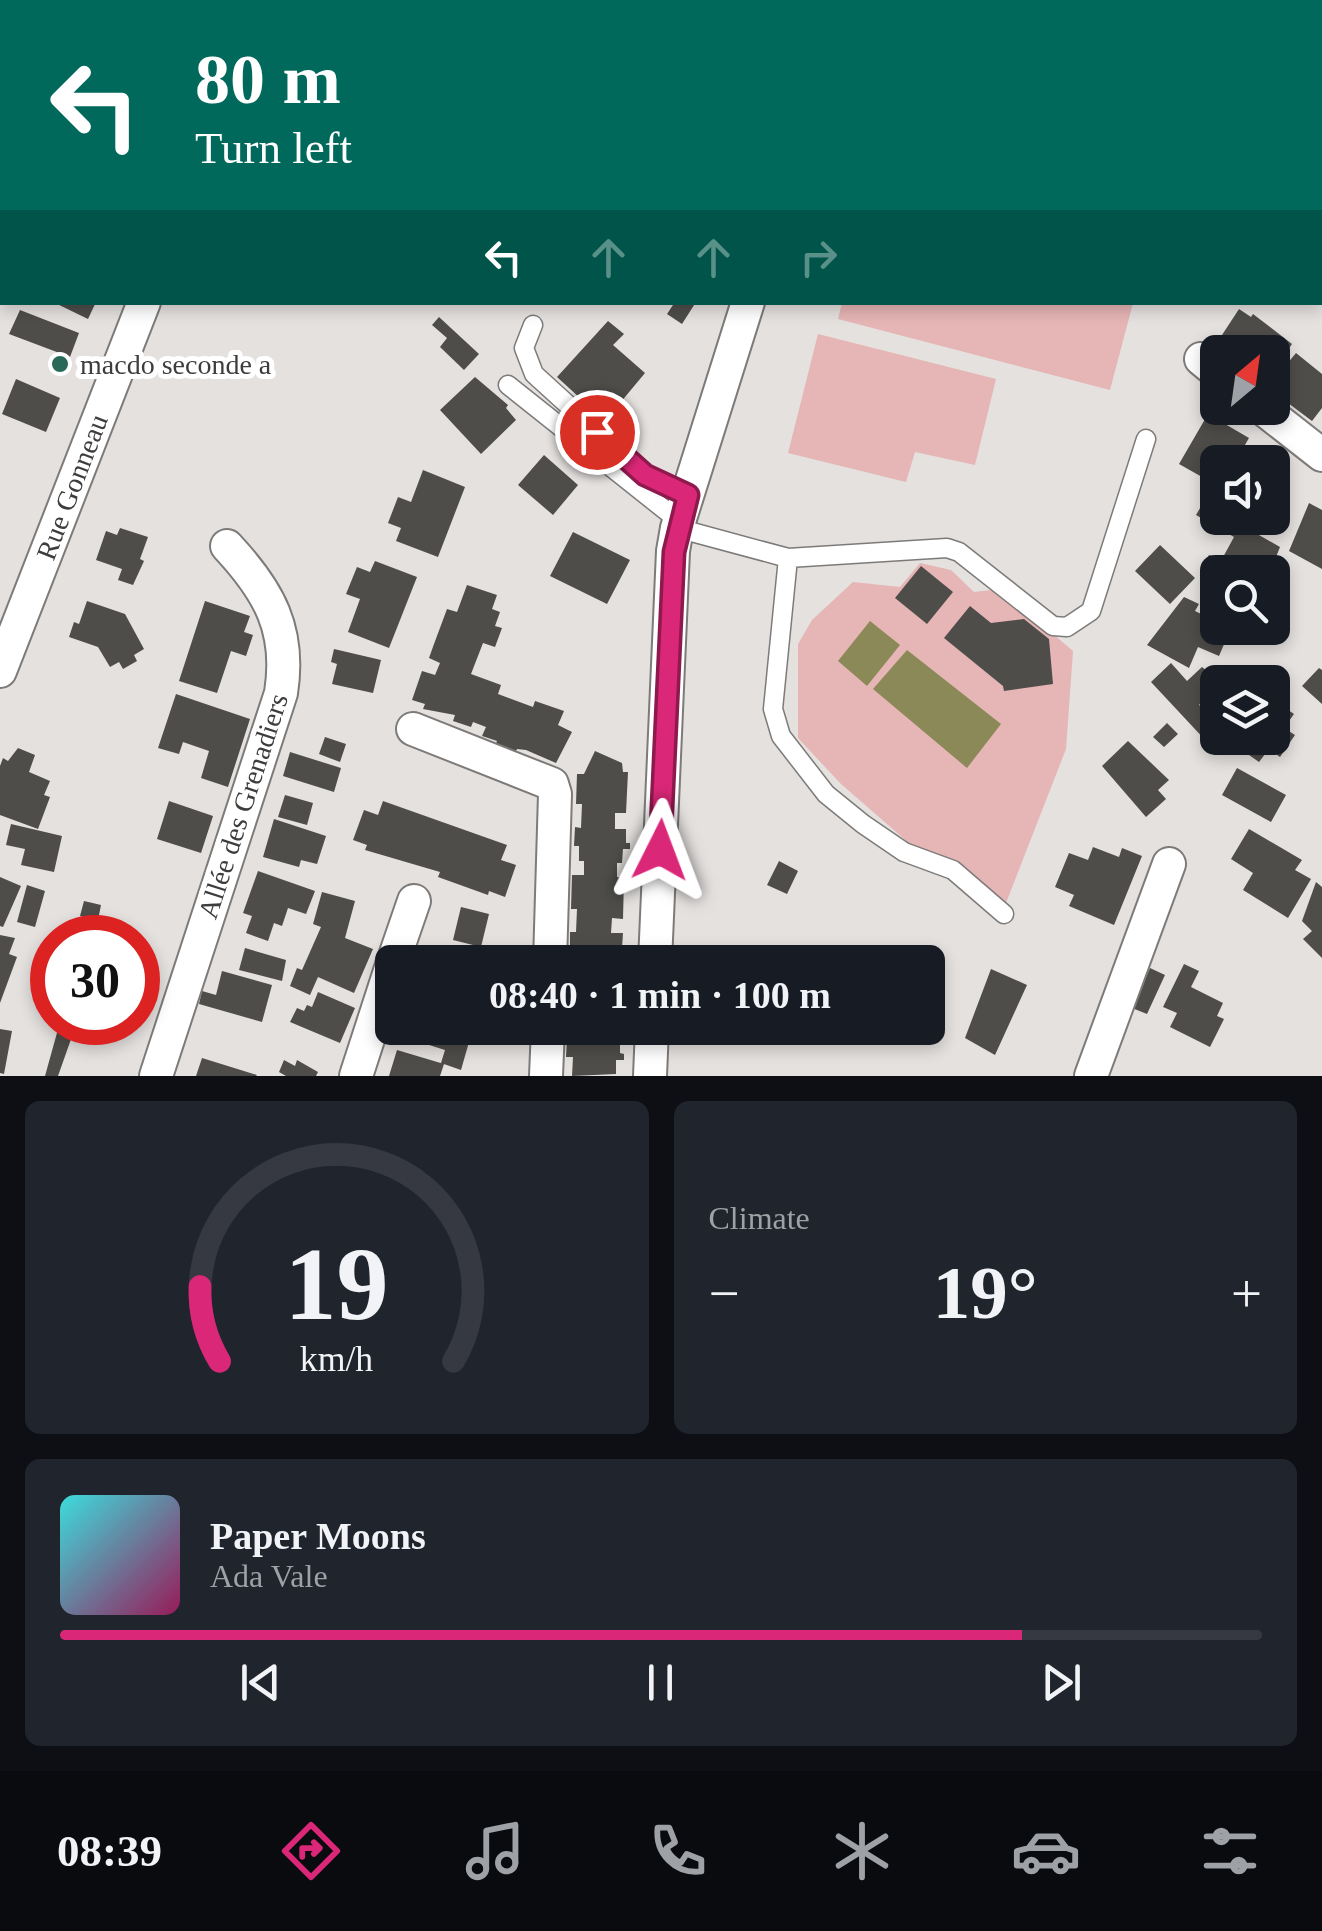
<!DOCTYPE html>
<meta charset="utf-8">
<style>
body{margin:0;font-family:"Times New Roman",serif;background:#20242c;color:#f1f3f6;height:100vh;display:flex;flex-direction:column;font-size:38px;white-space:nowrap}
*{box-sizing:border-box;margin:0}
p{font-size:32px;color:#9ea1a6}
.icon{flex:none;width:55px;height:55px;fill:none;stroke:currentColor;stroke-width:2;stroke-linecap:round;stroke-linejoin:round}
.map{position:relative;height:1076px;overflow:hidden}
.panel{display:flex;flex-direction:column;gap:25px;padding:25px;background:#0d0f14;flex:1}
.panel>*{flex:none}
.hud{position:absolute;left:0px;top:0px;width:1322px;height:305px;box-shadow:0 5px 15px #0003;background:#00695c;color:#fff;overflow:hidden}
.needle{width:65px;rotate:29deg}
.controls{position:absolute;left:1200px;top:335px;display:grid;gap:20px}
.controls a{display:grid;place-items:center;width:90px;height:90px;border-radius:15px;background:#171b24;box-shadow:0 5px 15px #0003;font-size:50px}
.speed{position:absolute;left:30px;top:915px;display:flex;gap:20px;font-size:50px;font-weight:700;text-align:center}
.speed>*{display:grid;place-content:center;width:130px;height:130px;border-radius:50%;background:#171b24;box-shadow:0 5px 15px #0003;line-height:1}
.speed .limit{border:15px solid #d22;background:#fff;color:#111}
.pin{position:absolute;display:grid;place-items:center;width:85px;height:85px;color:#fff;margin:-42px;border:5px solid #fff;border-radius:50%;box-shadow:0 2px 10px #0007}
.me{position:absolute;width:110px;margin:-55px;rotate:3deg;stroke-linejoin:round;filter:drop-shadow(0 0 8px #0008)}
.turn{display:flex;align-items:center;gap:35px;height:210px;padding:0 30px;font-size:45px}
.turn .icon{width:130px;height:130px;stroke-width:2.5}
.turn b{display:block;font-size:70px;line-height:85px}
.lanes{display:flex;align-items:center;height:95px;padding:0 30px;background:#0003;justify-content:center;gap:50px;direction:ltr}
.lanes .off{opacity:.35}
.big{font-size:75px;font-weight:700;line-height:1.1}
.panel .tile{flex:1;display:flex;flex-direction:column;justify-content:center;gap:15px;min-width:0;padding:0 35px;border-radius:15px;background:#20242c}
.panel .dial{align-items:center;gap:0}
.dial svg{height:260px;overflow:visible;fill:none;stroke:#363941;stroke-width:7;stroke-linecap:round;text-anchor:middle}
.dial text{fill:#f1f3f6;stroke:none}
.song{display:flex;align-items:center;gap:30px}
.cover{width:120px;height:120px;border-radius:15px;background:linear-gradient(135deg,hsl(180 70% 55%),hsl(330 70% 35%))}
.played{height:10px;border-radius:5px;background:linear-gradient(90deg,#db2777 80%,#363941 80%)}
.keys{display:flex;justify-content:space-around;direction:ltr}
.heat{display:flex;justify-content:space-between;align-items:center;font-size:55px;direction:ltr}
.panel .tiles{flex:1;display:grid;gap:25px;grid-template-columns:1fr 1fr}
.tile:last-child{grid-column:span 2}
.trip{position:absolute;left:375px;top:945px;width:570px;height:100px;border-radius:15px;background:#171b24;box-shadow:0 5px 15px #0003;font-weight:700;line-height:100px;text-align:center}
.menu{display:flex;height:160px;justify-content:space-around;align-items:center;background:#090b0e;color:#9ea1a6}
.menu .icon{width:70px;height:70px}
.menu .current{color:#db2777}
.menu b{font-size:45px;color:#f1f3f6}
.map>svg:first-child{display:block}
</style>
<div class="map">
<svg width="1322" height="1076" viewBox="0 0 1322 1076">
<rect width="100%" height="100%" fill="#e4e1df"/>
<path fill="#e6b5b5" d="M 874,0 L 1289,0 L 874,2 Z
M 842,303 L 842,302 L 1133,303 L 1110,390 L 838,319 Z
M 818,334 L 996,379 L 975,465 L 915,452 L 906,482 L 788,453 Z
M 920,563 L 951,570 L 974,592 L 1000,589 L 1073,651 L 1066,749 L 1006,903 L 958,861 L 918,851 L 841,784 L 798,738 L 798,644 L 812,620 L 853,582 L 900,587 Z"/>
<path fill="#8b8957" d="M 870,621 L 900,645 L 867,686 L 838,661 Z
M 907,650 L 1001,724 L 967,768 L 873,689 Z"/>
<path fill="#4e4d4a" d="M 53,302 L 96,302 L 88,319 Z
M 675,302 L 696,302 L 682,324 L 667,314 Z
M 1239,309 L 1251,317 L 1253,314 L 1292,344 L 1272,373 L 1272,352 L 1234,352 L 1231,350 L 1235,344 L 1222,335 Z
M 20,310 L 79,333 L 70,357 L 9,334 Z
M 439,317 L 479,354 L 464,370 L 440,347 L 447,338 L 432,325 Z
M 608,321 L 624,334 L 613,345 L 645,373 L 605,421 L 557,377 Z
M 1296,353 L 1322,374 L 1322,408 L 1312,421 L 1272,391 L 1272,382 Z
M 475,377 L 508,405 L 506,408 L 516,420 L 481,454 L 440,410 Z
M 16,379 L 60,398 L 46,432 L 2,414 Z
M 1208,414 L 1249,438 L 1235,462 L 1218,462 L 1218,486 L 1179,464 Z
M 544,455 L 578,485 L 553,515 L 518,485 Z
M 423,470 L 465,487 L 438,557 L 396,541 L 401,528 L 388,523 L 398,497 L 411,502 Z
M 1203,503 L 1218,511 L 1218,518 L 1229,518 L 1280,547 L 1270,572 L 1250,568 L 1247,572 L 1218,572 L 1218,577 L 1201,568 L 1209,555 L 1222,559 L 1234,537 L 1196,515 Z
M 1309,503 L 1322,510 L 1322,569 L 1289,551 Z
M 120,528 L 148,537 L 140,559 L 144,561 L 133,585 L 118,580 L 122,569 L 96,560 L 106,531 L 117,535 Z
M 573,532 L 630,560 L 607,604 L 550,576 Z
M 1160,545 L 1195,578 L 1170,604 L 1135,571 Z
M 375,561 L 417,577 L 389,648 L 348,632 L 360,599 L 346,594 L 357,567 L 370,572 Z
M 921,566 L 953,592 L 927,624 L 895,598 Z
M 467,585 L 497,595 L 492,609 L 500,612 L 495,626 L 502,628 L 495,647 L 483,643 L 471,674 L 501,685 L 498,694 L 533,707 L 535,701 L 564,711 L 558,725 L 572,732 L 556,763 L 526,750 L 517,749 L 515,753 L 495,746 L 497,741 L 482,736 L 486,727 L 473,722 L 471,727 L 453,721 L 455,715 L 423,709 L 425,704 L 412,700 L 422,671 L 435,675 L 440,663 L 429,658 L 434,644 L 447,609 L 457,612 Z
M 1184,597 L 1199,604 L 1195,611 L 1218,622 L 1218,628 L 1231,628 L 1219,656 L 1198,647 L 1189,668 L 1147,645 Z
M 87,601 L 125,614 L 144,649 L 134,655 L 137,661 L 123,669 L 119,662 L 110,667 L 98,647 L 69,637 L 74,622 L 79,624 Z
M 205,601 L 250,616 L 244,632 L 253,635 L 246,656 L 231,651 L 217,693 L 179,681 Z
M 970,606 L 991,623 L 1024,619 L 1049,639 L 1053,684 L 1004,691 L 1003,686 L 944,638 Z
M 334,649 L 381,660 L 373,693 L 332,684 L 337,664 L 331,662 Z
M 1171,663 L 1187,681 L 1202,667 L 1218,680 L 1218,695 L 1212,691 L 1199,705 L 1217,716 L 1207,742 L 1151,682 Z
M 1319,668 L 1322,670 L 1322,704 L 1302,686 Z
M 176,694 L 250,719 L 228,787 L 201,778 L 209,751 L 183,742 L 179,754 L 158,748 Z
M 1272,699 L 1294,714 L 1284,728 L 1295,735 L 1280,757 L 1269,749 L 1259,762 L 1225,738 L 1272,738 Z
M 1167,723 L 1178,734 L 1164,747 L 1153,737 Z
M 325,737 L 346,744 L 340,762 L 319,754 Z
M 1128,741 L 1169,780 L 1158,790 L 1166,799 L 1146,817 L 1102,766 Z
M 18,748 L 35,755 L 29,772 L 50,781 L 44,795 L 50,797 L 38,829 L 0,815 L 0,766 L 3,758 L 8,761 Z
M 595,751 L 622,763 L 623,772 L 628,772 L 626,813 L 615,813 L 615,829 L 626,829 L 626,843 L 630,843 L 630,849 L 623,849 L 622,863 L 617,863 L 617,877 L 624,878 L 623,919 L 612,918 L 611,933 L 623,933 L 622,948 L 627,948 L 627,955 L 620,955 L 619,962 L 576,962 L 576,951 L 570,951 L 570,932 L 576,932 L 577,909 L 571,909 L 572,875 L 584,875 L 584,861 L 579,861 L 579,846 L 574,846 L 575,827 L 581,828 L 582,804 L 576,804 L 577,774 L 584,774 Z
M 290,752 L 341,768 L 334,792 L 283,776 Z
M 1237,768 L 1286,795 L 1271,822 L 1222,795 Z
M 285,795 L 313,803 L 307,825 L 278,817 Z
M 169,801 L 213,816 L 201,853 L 157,839 Z
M 383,801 L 507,845 L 501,860 L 516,865 L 505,897 L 489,891 L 488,895 L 438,877 L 440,872 L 365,850 L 367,845 L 353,840 L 364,810 L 378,815 Z
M 274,819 L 326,836 L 317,864 L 301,860 L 299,867 L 263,857 Z
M 11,824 L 62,836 L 54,872 L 21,865 L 25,849 L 6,845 Z
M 1249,829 L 1302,860 L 1295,870 L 1311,879 L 1288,918 L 1243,890 L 1253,873 L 1231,859 Z
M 1093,847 L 1119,857 L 1122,848 L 1142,856 L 1114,925 L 1069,906 L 1074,895 L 1055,887 L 1069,853 L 1088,860 Z
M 779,861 L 798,871 L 787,894 L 767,885 Z
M 258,871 L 315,891 L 306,914 L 288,908 L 282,926 L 274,923 L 268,941 L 246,933 L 252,916 L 243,913 Z
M 0,877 L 21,886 L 3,927 L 0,926 Z
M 1316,882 L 1322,887 L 1322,958 L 1303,939 L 1312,931 L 1302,921 Z
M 27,885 L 45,891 L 35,927 L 17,922 Z
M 322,892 L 355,901 L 345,938 L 373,949 L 354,993 L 318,977 L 310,995 L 290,986 L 297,968 L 302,970 L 321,927 L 313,924 Z
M 84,901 L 101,905 L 98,920 L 80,916 Z
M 461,907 L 489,914 L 481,947 L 453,940 Z
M 0,935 L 15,938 L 9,954 L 17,957 L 0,1003 Z
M 438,946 L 481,955 L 480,962 L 434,962 Z
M 245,948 L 286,960 L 282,981 L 239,970 Z
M 1184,964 L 1199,971 L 1191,987 L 1223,1003 L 1217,1016 L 1224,1019 L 1210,1047 L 1170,1027 L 1177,1013 L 1163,1007 Z
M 1150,968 L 1165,975 L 1147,1014 L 1132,1008 Z
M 991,969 L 1027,985 L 995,1055 L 965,1038 Z
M 222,971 L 272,985 L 262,1022 L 199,1004 L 202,991 L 216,995 Z
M 318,992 L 355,1008 L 340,1043 L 290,1022 L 297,1008 L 304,1011 L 307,1005 L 312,1007 Z
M 60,1022 L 76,1025 L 58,1076 L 45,1076 Z
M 413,1028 L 453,1028 L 451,1036 L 469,1042 L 461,1070 L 441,1063 L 445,1050 L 410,1039 Z
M 574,1028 L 609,1028 L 608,1039 L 620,1040 L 620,1053 L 624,1054 L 624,1060 L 616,1060 L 616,1074 L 572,1076 L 573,1057 L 566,1057 L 567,1038 L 573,1038 Z
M 0,1029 L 12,1031 L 4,1074 L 0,1073 Z
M 397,1050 L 444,1064 L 440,1076 L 389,1076 Z
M 202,1058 L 257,1075 L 256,1076 L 196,1076 Z
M 284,1060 L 295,1066 L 297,1060 L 318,1072 L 316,1076 L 286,1076 L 279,1072 Z"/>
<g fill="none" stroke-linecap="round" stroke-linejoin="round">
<defs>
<path id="lane" d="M 533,325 L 524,348 L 534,374 L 645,475 L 688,495
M 508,385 L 679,521
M 677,528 L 788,558 L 947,548 L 959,552 L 1053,626 L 1067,627 L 1091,611 L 1146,439
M 788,558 L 773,709 L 781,736 L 826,794 L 863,824 L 904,852 L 953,870 L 1004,914"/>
<path id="street" d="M 331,2 L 333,0
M 534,2 L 535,0
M 842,2 L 843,0
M 1201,359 L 1218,373
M 1262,408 L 1322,455
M 0,671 L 144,302
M 413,729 L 552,784 L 555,794 L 550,962
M 393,962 L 414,901
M 655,962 L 673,551 L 677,528 L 748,302
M 156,1076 L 281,693 C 291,630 269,591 227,546
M 356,1076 L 392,965
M 546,1076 L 548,1028
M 650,1076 L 652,1028
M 1091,1076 L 1169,864"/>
</defs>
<use href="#lane" stroke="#7d7b79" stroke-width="21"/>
<use href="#street" stroke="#7d7b79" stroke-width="36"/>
<use href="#lane" stroke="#fff" stroke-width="18"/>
<use href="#street" stroke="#fff" stroke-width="32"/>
</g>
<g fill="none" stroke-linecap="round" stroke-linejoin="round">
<defs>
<path id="route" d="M 597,432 L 645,475 L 688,495 L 674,552 L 660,850"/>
</defs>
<use href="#route" stroke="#8e194d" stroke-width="25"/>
<use href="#route" stroke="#db2777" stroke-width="18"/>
</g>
<circle fill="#296957" stroke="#fff" stroke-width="4" cx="60" cy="364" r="10"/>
<g text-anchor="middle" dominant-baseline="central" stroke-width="10" stroke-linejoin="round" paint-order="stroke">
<g font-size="28" fill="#3e3d3c" stroke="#fff" text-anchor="start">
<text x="80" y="364">macdo seconde a</text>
</g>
<g font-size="28" fill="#3e3d3c" stroke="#fff">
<text transform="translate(72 487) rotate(-69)">Rue Gonneau</text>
<text transform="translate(243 806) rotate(-72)">Allée des Grenadiers</text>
</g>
</g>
</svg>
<div class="controls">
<a><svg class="needle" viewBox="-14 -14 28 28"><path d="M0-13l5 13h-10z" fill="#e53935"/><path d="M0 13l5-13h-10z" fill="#9ea1a6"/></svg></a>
<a><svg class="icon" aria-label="sound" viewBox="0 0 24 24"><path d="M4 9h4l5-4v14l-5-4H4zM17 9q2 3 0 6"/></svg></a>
<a><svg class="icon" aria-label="search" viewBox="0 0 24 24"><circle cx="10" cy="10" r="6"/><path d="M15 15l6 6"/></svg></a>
<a><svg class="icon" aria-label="layers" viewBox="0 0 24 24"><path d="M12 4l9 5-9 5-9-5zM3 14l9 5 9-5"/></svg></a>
</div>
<div class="speed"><div class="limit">30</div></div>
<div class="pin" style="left:597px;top:432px;background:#d93025"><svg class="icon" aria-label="arrive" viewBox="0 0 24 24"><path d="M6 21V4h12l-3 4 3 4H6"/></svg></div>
<svg class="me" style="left:660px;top:850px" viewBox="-20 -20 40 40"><path d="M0-17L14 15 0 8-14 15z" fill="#db2777" stroke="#fff" stroke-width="4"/></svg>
<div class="trip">08:40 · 1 min · 100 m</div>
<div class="hud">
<div class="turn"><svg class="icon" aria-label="left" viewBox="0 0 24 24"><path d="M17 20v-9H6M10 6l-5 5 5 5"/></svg><div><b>80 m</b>Turn left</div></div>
<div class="lanes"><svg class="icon" aria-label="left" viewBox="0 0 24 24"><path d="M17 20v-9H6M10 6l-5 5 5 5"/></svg><svg class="icon off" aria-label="ahead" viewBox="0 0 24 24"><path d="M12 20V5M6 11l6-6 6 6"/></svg><svg class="icon off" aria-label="ahead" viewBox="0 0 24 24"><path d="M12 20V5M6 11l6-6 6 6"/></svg><svg class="icon off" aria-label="right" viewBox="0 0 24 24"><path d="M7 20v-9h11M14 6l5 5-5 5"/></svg></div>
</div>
</div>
<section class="panel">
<div class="tiles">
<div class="tile dial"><svg viewBox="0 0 100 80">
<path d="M14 69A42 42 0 1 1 86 69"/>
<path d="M14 69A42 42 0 0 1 8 46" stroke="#db2777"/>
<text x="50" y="56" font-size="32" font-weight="700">19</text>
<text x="50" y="72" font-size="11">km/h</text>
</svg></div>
<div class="tile"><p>Climate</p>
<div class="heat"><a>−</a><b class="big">19°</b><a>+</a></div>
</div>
<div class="tile">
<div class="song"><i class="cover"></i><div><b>Paper Moons</b><p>Ada Vale</p></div></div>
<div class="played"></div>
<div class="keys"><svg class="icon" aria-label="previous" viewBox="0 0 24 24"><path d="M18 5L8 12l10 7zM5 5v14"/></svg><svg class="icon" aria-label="pause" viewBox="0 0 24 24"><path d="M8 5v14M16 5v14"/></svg><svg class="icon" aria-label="next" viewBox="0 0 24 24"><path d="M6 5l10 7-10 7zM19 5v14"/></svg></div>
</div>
</div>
</section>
<nav class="menu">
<b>08:39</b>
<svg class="icon current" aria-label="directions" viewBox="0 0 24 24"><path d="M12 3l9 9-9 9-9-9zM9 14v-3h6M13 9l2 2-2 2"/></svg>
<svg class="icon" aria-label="music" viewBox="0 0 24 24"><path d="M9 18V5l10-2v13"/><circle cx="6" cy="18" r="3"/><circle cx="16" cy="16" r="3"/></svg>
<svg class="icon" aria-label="phone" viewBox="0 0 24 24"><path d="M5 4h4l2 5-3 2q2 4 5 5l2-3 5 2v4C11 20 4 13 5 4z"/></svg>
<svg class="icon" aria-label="climate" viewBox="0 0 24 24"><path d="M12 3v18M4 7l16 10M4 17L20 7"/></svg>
<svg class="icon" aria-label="car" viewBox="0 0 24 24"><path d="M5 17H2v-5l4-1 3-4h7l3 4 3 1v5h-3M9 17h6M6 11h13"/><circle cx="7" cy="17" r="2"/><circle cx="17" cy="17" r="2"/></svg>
<svg class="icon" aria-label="filters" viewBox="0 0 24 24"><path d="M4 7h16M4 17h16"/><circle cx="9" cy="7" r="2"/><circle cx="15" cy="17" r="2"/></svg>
</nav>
